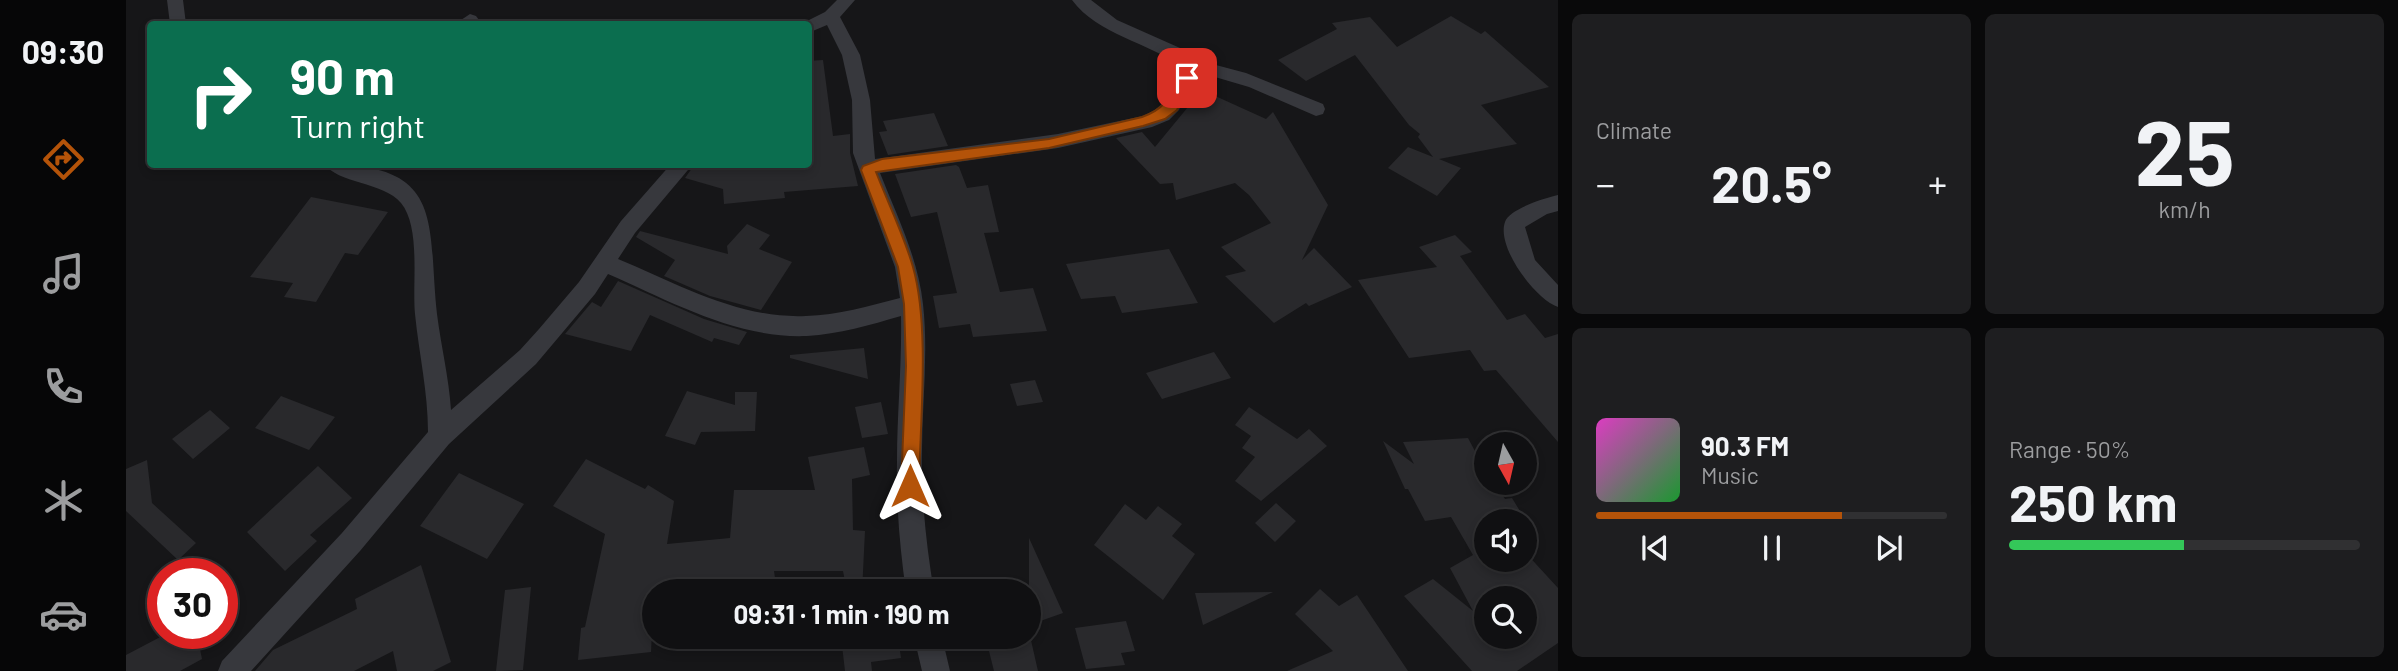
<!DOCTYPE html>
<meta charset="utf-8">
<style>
body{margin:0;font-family:Barlow,sans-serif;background:#1e1e20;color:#f1f3f6;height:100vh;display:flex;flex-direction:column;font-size:26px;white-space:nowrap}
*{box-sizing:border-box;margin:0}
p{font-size:23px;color:#9c9d9f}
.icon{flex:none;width:38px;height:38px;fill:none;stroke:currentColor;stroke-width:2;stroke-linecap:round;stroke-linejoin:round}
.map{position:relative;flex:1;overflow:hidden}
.panel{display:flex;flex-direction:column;gap:14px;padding:14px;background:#09090a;width:840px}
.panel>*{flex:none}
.guide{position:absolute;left:21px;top:21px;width:665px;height:147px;border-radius:7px;box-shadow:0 4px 10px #0003,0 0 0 2px #303032;background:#0b6e4f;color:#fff;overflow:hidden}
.needle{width:46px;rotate:172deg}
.controls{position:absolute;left:1348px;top:432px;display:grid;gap:14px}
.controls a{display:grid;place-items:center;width:63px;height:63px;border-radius:50%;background:#101012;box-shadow:0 4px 10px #0003,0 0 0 2px #303032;font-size:35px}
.speed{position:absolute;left:21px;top:558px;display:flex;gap:14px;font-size:35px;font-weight:700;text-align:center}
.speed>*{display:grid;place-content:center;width:91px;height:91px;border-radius:50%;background:#101012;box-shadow:0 4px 10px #0003,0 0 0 2px #303032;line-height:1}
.speed .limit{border:10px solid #d22;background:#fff;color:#111}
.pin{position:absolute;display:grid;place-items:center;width:60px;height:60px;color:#fff;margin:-30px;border-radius:14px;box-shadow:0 4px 10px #0006}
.me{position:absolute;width:77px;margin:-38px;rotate:0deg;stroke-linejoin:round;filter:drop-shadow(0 0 5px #0008)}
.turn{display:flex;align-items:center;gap:24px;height:147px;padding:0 28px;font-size:32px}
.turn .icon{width:91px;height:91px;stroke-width:2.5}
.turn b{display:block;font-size:49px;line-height:60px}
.big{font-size:52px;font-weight:700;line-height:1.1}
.panel .tile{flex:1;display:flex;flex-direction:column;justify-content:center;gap:10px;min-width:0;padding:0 24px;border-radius:10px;background:#1e1e20}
.panel .dial{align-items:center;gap:0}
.dial b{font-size:91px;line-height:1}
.song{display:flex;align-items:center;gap:21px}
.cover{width:84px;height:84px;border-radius:10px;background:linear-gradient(135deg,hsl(310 70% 55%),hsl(130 70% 35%))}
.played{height:7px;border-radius:4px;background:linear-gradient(90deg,#b45309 70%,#303032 70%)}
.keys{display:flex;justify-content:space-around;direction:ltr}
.heat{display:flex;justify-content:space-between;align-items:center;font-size:38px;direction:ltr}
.charge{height:10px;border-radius:5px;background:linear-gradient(90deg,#34c759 50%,#303032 0)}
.panel .tiles{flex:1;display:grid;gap:14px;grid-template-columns:repeat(2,1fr)}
.trip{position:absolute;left:516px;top:579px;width:399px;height:70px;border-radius:35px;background:#101012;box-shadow:0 4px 10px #0003,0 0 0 2px #303032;font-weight:700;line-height:70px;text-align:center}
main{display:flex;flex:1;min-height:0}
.tab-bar{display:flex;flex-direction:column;width:126px;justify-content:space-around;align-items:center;background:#060607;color:#9c9d9f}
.tab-bar .icon{width:49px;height:49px}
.tab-bar .selected{color:#b45309}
.tab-bar b{font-size:32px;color:#f1f3f6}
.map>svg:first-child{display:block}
</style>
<main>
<nav class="tab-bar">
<b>09:30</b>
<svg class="icon selected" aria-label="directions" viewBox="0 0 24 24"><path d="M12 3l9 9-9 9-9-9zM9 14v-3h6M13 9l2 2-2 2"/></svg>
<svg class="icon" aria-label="music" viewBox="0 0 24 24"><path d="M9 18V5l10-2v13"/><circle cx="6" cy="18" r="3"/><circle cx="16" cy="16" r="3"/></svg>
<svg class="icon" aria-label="phone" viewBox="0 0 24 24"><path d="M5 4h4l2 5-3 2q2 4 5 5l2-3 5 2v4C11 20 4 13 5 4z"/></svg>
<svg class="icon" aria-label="climate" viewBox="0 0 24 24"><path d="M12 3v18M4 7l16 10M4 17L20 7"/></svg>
<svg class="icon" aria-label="car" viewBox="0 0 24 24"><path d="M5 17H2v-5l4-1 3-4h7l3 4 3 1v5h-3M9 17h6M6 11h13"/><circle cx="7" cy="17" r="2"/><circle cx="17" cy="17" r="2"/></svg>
</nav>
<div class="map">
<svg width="1432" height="671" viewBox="0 0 1432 671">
<rect width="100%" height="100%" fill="#161618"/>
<path fill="#29292c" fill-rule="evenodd" d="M 1325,16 L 1355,34 L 1359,31 L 1423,87 L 1355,105 L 1391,144 L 1313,159 L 1335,168 L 1311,196 L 1262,168 L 1282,147 L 1307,157 L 1292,137 L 1294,134 L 1283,125 L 1229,55 L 1180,81 L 1152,60 L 1211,29 L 1206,23 L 1244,17 L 1271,47 Z
M 697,60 L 707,136 L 724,134 L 724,153 L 732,186 L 658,192 L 659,198 L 598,204 L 597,189 L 559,178 L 569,164 L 682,164 L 682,61 Z
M 1076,90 L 1140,119 L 1147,112 L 1202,205 L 1176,260 L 1188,248 L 1226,287 L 1183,306 L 1180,303 L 1148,323 L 1099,276 L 1120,271 L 1095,247 L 1145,223 L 1123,195 L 1109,183 L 1050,200 L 1047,183 L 1034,184 L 990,138 L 1016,132 L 1029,147 Z
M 808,113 L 822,146 L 762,155 L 753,132 L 761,131 L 757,121 Z
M 830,165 L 833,167 L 841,188 L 862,185 L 873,232 L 858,233 L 874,292 L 907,288 L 921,331 L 847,337 L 844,324 L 813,328 L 807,296 L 831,293 L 811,212 L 785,217 L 769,174 Z
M 185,197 L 262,212 L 232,255 L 219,253 L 190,302 L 158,297 L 167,283 L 124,277 Z
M 621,224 L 644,235 L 633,249 L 666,262 L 635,310 L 584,296 L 538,276 L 549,260 L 510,237 L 514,231 L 602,254 L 601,246 Z
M 1329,235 L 1346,252 L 1334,256 L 1381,320 L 1399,314 L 1419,338 L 1432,334 L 1432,442 L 1370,370 L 1358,371 L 1344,350 L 1283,358 L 1232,280 L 1311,267 L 1293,247 Z
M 1043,249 L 1072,303 L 996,313 L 989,296 L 955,299 L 940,264 Z
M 492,281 L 578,319 L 621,332 L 613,345 L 588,338 L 586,342 L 524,315 L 505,351 L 439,334 L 466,302 L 475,307 Z
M 738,348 L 742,379 L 664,358 L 664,355 Z
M 1088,352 L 1105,378 L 1036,399 L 1020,373 Z
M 909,380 L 917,402 L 891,406 L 884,384 Z
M 561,391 L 609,405 L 609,392 L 631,392 L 629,431 L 575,432 L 569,445 L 539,436 Z
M 155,396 L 209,417 L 183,450 L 129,428 Z
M 755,402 L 762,434 L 736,438 L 729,407 Z
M 1123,407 L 1171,439 L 1183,429 L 1201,446 L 1135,501 L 1109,481 L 1129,457 L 1116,448 L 1125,436 L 1109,425 Z
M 84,410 L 104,428 L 67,459 L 46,439 Z
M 1342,438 L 1360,472 L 1360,483 L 1371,487 L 1379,499 L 1386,498 L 1403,526 L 1398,527 L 1398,522 L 1360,522 L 1360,560 L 1398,560 L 1398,551 L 1432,588 L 1432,643 L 1391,671 L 1346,671 L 1278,596 L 1307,579 L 1347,611 L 1324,568 L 1347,555 L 1325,517 L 1299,521 L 1282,489 L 1279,489 L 1257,441 L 1288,464 L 1277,442 ZM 1360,598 L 1398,598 L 1398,637 L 1360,637 Z
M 738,447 L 744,475 L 726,479 L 727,530 L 739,531 L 736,592 L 721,592 L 717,571 L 648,571 L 651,592 L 528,592 L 525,652 L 452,660 L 455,628 L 459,627 L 479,534 L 427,506 L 460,459 L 519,489 L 522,485 L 548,501 L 541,544 L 604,538 L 608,490 L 689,490 L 682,457 Z
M 21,460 L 26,503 L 70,543 L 52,560 L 0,511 L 0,469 Z
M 192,466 L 226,498 L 184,535 L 191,541 L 159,571 L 121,532 Z
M 333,473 L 398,504 L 361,559 L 294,526 Z
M 1150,503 L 1170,521 L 1149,542 L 1129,523 Z
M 999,504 L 1020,520 L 1032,506 L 1056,524 L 1046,536 L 1069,554 L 1037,600 L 968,545 Z
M 903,538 L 937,613 L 903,625 Z
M 295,565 L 325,662 L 307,671 L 271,671 L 267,651 L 228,671 L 129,671 L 147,650 L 231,609 L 229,599 Z
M 405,587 L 397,670 L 370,671 L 379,590 Z
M 1194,589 L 1213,606 L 1231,595 L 1282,671 L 1161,671 L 1207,651 L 1169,614 Z
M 1147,592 L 1077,625 L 1069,593 Z
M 1000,621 L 1009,651 L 995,653 L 999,665 L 960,669 L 949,628 Z
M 40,634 L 71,634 L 76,659 L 54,671 L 0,671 L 0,655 Z
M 904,636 L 912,671 L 868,671 L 861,643 Z
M 715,637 L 772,637 L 775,658 L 745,662 L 746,671 L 719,671 Z"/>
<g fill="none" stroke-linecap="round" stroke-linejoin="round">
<path fill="#37383d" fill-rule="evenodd" d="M 41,0 L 57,0 L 60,24 L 44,24 Z
M 711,0 L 729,0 L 714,17 L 734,55 L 744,100 L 749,159 L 932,134 L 1017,116 L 1029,110 L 1040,100 L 1056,67 C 1022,42 972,35 946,0 L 965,0 L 991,20 L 1054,48 L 1071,60 L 1120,73 L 1197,104 L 1199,109 L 1197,114 L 1190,116 L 1123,87 L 1072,72 L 1053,110 L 1043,120 L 1026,127 L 932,148 L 754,173 C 771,216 792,258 797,304 C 803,358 795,411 796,464 C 796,507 801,549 808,592 L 780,592 C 774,548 770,506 771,462 C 771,413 776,365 775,316 C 744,325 713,334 681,336 C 611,339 544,301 482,274 L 469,294 L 410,364 L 323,444 L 234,551 L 125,671 L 92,671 L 96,661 L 216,533 L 302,432 C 302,392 293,354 289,314 C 286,284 295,227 275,203 C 258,182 210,183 199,164 C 321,164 301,224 311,314 C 315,346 323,378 325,410 L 394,350 L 413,329 L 453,282 L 495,221 L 545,164 L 567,164 L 509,233 L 492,259 C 552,284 613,319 680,316 C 712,315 743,306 774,298 L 769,267 L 727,153 L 726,100 L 716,55 L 701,25 L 682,33 L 682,24 L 675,24 L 699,12 Z
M 344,14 L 350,16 L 356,24 L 338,24 L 335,20 Z
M 1432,195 L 1432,211 L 1421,214 L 1399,227 L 1409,260 L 1432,285 L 1432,307 C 1409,299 1370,247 1379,222 C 1383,209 1419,198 1432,195 Z
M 788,637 L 816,637 L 824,671 L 796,671 Z"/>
</g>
<path fill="#b45309" stroke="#753606" stroke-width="2" d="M 1061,74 L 1067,78 L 1051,110 L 1039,119 L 1017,126 L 923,148 L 750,172 C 762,203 778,235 787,267 C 804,327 794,422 793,486 L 790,492 L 784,495 L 778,492 L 775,486 L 780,366 L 778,304 L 772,267 L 735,170 L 737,166 L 756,159 L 923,139 L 1016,117 C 1039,109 1045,96 1057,75 Z"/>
</svg>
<div class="controls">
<a><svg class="needle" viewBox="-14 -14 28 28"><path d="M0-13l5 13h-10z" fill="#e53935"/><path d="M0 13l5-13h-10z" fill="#9c9d9f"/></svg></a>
<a><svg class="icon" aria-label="sound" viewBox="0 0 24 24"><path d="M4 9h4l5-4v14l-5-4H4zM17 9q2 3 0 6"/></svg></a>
<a><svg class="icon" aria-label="search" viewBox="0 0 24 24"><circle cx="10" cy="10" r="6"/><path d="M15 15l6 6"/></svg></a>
</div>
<div class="speed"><div class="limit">30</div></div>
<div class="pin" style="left:1061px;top:78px;background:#d93025"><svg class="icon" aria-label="arrive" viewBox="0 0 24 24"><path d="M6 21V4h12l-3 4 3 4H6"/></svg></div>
<svg class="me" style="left:784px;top:486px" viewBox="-20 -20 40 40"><path d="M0-17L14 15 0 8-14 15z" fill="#b45309" stroke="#fff" stroke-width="4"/></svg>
<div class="trip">09:31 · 1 min · 190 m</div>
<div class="guide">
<div class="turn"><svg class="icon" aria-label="right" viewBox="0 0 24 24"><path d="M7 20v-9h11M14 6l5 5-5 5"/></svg><div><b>90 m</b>Turn right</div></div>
</div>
</div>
<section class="panel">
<div class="tiles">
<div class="tile"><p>Climate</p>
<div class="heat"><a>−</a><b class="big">20.5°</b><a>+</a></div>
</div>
<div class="tile dial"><b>25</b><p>km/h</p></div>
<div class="tile">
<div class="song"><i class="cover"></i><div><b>90.3 FM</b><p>Music</p></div></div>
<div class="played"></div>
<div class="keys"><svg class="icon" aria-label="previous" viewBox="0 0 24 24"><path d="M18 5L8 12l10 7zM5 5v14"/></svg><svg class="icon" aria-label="pause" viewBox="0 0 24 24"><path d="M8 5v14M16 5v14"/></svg><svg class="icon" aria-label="next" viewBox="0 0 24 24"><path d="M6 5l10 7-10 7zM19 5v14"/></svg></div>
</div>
<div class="tile"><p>Range · 50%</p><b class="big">250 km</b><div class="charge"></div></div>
</div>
</section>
</main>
